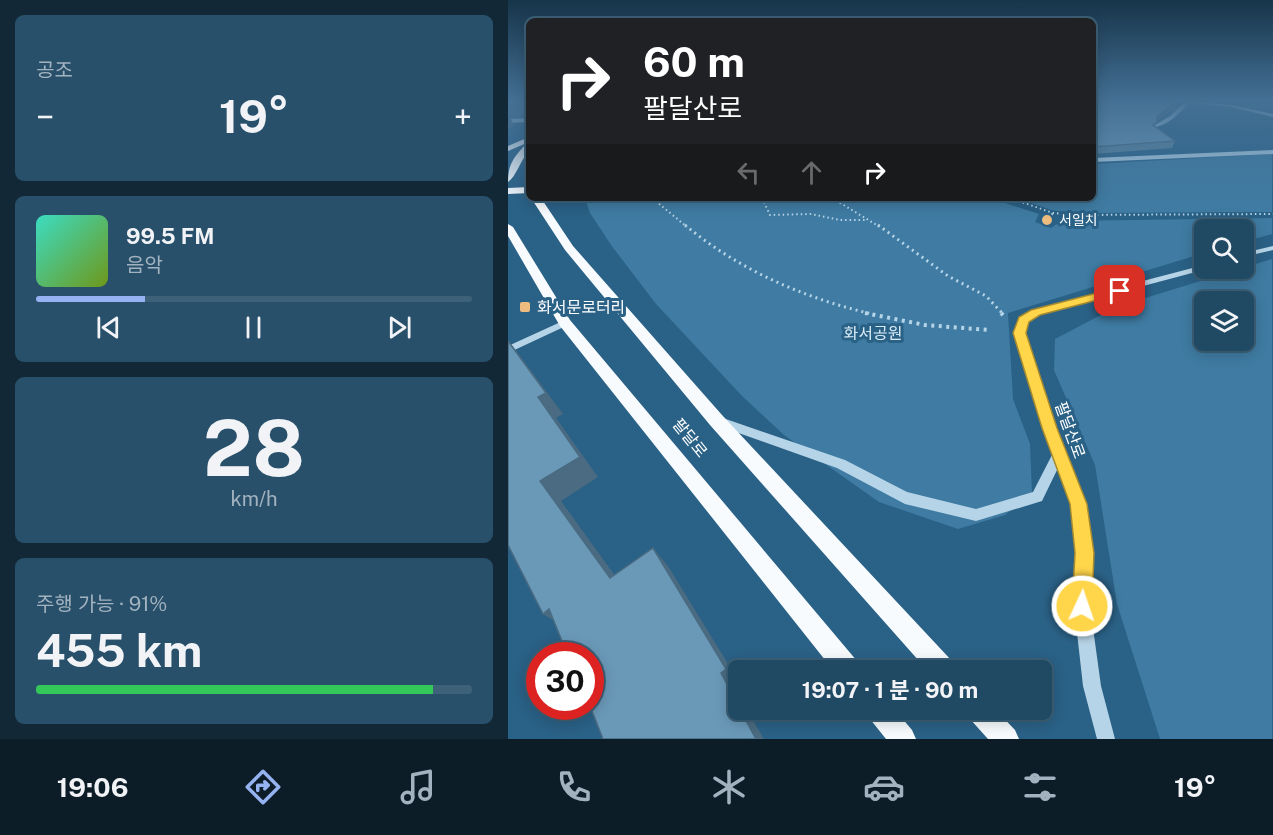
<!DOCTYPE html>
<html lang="ko">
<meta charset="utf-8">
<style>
body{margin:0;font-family:"Public Sans","Noto Sans KR",sans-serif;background:#28506a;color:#f1f3f6;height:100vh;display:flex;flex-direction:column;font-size:22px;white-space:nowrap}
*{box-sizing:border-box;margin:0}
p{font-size:20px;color:#a2b2bf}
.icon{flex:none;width:33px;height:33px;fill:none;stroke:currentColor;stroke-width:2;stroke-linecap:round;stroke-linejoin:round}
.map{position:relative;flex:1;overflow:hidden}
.details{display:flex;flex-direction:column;gap:15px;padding:15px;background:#122837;width:508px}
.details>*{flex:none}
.top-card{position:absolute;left:18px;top:18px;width:570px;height:183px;border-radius:9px;box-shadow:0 3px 15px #0003,0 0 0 2px #3d6178;background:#202124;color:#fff;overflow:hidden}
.fabs{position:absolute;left:686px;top:219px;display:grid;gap:12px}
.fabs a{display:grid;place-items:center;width:60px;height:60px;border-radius:9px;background:#204964;box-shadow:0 3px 15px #0003,0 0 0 2px #3d6178;font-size:30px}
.speed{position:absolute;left:18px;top:642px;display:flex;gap:12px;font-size:30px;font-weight:700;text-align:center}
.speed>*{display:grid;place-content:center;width:78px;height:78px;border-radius:50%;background:#204964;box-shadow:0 3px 15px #0003,0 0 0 2px #3d6178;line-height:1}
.speed .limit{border:9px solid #d22;background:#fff;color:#111}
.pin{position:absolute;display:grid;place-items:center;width:51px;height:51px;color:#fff;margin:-26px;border-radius:12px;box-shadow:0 3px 9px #0006}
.me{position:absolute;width:66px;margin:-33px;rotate:3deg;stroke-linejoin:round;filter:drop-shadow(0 0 4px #0008)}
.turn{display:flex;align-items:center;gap:21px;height:126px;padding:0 18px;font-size:27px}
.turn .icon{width:78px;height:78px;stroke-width:2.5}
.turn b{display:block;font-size:42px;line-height:51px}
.lanes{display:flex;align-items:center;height:57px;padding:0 18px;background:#0003;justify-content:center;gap:30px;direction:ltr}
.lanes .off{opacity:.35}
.big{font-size:45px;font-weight:700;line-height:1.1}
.details .card{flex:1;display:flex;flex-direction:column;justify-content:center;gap:9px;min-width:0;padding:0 21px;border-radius:9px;background:#28506a}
.details .dial{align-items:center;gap:0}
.dial b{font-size:78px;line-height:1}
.song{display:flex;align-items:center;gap:18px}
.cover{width:72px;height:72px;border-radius:9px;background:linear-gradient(135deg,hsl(170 70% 55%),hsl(80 70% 35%))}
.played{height:6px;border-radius:3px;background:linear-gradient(90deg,#95b2f1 25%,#3d6178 25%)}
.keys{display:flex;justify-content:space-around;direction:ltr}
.heat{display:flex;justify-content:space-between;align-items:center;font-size:33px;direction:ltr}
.charge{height:9px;border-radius:4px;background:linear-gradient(90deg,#34c759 91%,#3d6178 0)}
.trip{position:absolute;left:220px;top:660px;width:324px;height:60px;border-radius:9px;background:#204964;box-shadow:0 3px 15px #0003,0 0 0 2px #3d6178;font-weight:700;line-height:60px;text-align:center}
.tab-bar{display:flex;height:96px;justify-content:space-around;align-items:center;background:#0d1d28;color:#a2b2bf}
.tab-bar .icon{width:42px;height:42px}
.tab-bar .on{color:#95b2f1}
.tab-bar b{font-size:27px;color:#f1f3f6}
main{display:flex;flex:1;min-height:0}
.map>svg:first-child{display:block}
</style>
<main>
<section class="details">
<div class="card"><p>공조</p>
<div class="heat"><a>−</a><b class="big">19°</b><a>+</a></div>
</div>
<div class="card">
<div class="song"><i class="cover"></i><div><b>99.5 FM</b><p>음악</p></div></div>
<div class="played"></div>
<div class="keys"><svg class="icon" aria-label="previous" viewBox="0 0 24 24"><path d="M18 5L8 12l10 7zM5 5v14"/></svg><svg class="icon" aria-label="pause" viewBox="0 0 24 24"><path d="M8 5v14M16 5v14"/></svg><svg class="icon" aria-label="next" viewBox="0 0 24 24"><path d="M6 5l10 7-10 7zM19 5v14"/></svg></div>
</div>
<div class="card dial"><b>28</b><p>km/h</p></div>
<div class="card"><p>주행 가능 · 91%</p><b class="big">455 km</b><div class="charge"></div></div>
</section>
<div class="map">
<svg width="765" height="739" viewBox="0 0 765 739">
<rect width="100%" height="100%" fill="#2a6186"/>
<path fill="#3f7ba2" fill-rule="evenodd" d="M 764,154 L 764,212 L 567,213 L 543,210 L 509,198 L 585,198 L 585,164 Z
M 77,198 L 482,198 L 531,214 L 527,222 L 543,228 L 553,221 L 764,218 L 764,234 L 735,242 L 735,230 L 696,230 L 696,253 L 500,313 L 505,399 L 522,444 L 524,493 L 497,515 L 450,529 L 371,502 L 276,435 L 235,397 L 148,304 L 103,245 L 82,213 Z
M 764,259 L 764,739 L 652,739 L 609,604 L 587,465 L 546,370 L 547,339 L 608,307 ZM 696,302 L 735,302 L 735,340 L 696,340 Z"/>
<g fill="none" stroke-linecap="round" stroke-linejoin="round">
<path stroke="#b6d4e7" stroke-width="2" stroke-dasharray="1.5 3" stroke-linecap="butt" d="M 144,198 L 179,227
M 254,198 L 262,215 L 303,214 L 332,220 L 359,220
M 324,198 L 372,227
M 502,198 L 545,213 L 570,215 L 765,214
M 538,222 L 545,213"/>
<path stroke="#b6d4e7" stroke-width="3" stroke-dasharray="2 4" stroke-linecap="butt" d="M 177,225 C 231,270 296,298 364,314
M 370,225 L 440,276 L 478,296 L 495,314"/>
<path stroke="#b6d4e7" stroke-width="4" stroke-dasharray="3 4.5" stroke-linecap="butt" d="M 357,313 L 417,325 L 481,330
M 493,313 L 497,317"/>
<path fill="#b6d4e7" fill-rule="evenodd" d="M 678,101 L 723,105 L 765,114 L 765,117 L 723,107 L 682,103 C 672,112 661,125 647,127 L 647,125 L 662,116 Z
M 21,118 L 21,122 L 0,123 L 0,119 Z
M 765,150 L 765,154 L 585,162 L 585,158 Z
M 765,246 L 765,250 L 735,257 L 735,253 Z
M 696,265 L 696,268 L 699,269 L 530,314 L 519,321 L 517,333 L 548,428 L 577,504 L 584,553 L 582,606 L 593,686 L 607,739 L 589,739 L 575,686 L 566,606 L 570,553 L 563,504 L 550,468 L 534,501 L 468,521 L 397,504 L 329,468 L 208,425 L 206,422 L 208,419 L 212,417 L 337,460 L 399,492 L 468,509 L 525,492 L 545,453 L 507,333 L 512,318 L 524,310 Z
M 57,320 L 60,321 L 62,323 L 60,325 L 0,353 L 0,346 Z"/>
<path fill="#f7fbfe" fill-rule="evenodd" d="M 21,137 L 21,142 L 0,151 L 0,146 Z
M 18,144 L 21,144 L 21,151 C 13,159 8,177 0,182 C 0,164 6,157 18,144 Z
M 21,187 L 21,193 L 0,194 L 0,188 Z
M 23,198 L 33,198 L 65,246 L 214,415 L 444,661 L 447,670 L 419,670 L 202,425 L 57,250 Z
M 0,224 L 5,227 L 62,320 L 349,661 L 352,670 L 325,670 L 52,326 L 0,236 Z
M 358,710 L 387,710 L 404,730 L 408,739 L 378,739 L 362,719 Z
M 458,710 L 488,710 L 507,730 L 511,739 L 480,739 L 462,719 Z"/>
</g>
<path fill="#5b849e" d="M 585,101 L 670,101 L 668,107 L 649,121 L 647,126 L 667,141 L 664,148 L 585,154 Z"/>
<path fill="#4a6b81" d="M 13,101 L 21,101 L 21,113 L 17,116 L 2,117 L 6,125 L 0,129 L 0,104 Z
M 669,101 L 670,101 L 668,107 L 646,123 L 649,116 Z
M 0,340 L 55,414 L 48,418 L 90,477 L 53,501 L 121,595 L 102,578 L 32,481 L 30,397 Z
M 145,548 L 160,566 L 230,680 L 226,684 L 231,694 L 231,707 Z
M 41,609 L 59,629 L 35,614 Z
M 232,710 L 239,710 L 256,739 L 248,739 Z"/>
<path fill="#6a99b8" stroke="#4a6b81" stroke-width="1.5" d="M 0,101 L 13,101 L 11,103 L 0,104 Z
M 585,101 L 669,101 L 649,116 L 649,122 L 645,125 L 667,141 L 585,147 Z
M 0,341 L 38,393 L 30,397 L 72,457 L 32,481 L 102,578 L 145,548 L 218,669 L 213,673 L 231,707 L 231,710 L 232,710 L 248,739 L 95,739 L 82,706 L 82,656 L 60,656 L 41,609 L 35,614 L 0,545 Z"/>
<linearGradient id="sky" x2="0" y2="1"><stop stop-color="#17354a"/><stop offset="0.49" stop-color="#447095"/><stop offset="1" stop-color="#447095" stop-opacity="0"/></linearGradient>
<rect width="765" height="205" fill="url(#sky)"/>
<path fill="#ffd54a" stroke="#a68a30" stroke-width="1.5" d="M 612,287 L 617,291 L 616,293 L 532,315 L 521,322 L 518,333 L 549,428 L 579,504 L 586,553 L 584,606 L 581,614 L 574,616 L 567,614 L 564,606 L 567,553 L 562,504 L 534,428 L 505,333 L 511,317 L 523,310 Z"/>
<g fill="#eebc7e" stroke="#2a6186" stroke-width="2">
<circle cx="539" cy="220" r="6"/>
<rect x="11" y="301" width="12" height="12" rx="3"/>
</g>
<g text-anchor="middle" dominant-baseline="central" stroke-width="6" stroke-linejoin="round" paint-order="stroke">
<g font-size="14" fill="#fff" stroke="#2a6186" text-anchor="start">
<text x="551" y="220">서일치</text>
</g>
<g font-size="16" fill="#fff" stroke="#2a6186" text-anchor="start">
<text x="29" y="307">화서문로터리</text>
</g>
<g font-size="16" fill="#d9ebf6" stroke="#2a6186">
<text x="365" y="333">화서공원</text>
</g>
<g font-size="16" fill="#fff" stroke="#2a6186">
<text transform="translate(562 430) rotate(70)">팔달산로</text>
<text transform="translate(182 438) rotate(51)">팔달로</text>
</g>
</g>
</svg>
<div class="fabs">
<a><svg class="icon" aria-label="search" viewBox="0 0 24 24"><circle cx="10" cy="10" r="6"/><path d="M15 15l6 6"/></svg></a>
<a><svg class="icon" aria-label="layers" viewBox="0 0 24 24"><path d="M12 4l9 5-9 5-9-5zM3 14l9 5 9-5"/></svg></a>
</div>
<div class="speed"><div class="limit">30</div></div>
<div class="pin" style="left:612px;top:291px;background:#d93025"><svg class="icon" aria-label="arrive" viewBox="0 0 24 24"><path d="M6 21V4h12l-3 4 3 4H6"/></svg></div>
<svg class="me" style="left:574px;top:606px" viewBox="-20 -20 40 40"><circle r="17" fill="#ffd54a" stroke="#fff" stroke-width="3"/><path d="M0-11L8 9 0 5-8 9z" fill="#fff"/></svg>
<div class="trip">19:07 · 1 분 · 90 m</div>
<div class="top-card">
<div class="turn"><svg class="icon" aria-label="right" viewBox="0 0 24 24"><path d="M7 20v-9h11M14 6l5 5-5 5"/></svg><div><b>60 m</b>팔달산로</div></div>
<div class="lanes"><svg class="icon off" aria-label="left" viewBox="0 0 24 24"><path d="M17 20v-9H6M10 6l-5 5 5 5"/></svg><svg class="icon off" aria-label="ahead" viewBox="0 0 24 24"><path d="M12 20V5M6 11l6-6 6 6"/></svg><svg class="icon" aria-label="right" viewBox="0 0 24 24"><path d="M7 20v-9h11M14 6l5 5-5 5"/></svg></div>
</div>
</div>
</main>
<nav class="tab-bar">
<b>19:06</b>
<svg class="icon on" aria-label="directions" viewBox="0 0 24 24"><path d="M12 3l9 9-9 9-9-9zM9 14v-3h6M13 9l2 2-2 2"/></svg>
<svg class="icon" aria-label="music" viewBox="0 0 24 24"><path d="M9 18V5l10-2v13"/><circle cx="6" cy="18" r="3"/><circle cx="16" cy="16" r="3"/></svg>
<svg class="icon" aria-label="phone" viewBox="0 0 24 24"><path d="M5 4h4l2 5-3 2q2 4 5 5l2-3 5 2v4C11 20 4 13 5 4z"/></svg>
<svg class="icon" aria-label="climate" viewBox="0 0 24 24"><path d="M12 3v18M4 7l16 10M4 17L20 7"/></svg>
<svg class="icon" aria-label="car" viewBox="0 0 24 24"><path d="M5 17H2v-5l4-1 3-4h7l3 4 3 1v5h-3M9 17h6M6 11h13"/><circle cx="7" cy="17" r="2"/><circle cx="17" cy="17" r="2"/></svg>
<svg class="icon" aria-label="filters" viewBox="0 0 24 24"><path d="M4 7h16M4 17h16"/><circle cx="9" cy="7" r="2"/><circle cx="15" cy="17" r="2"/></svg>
<b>19°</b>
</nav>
